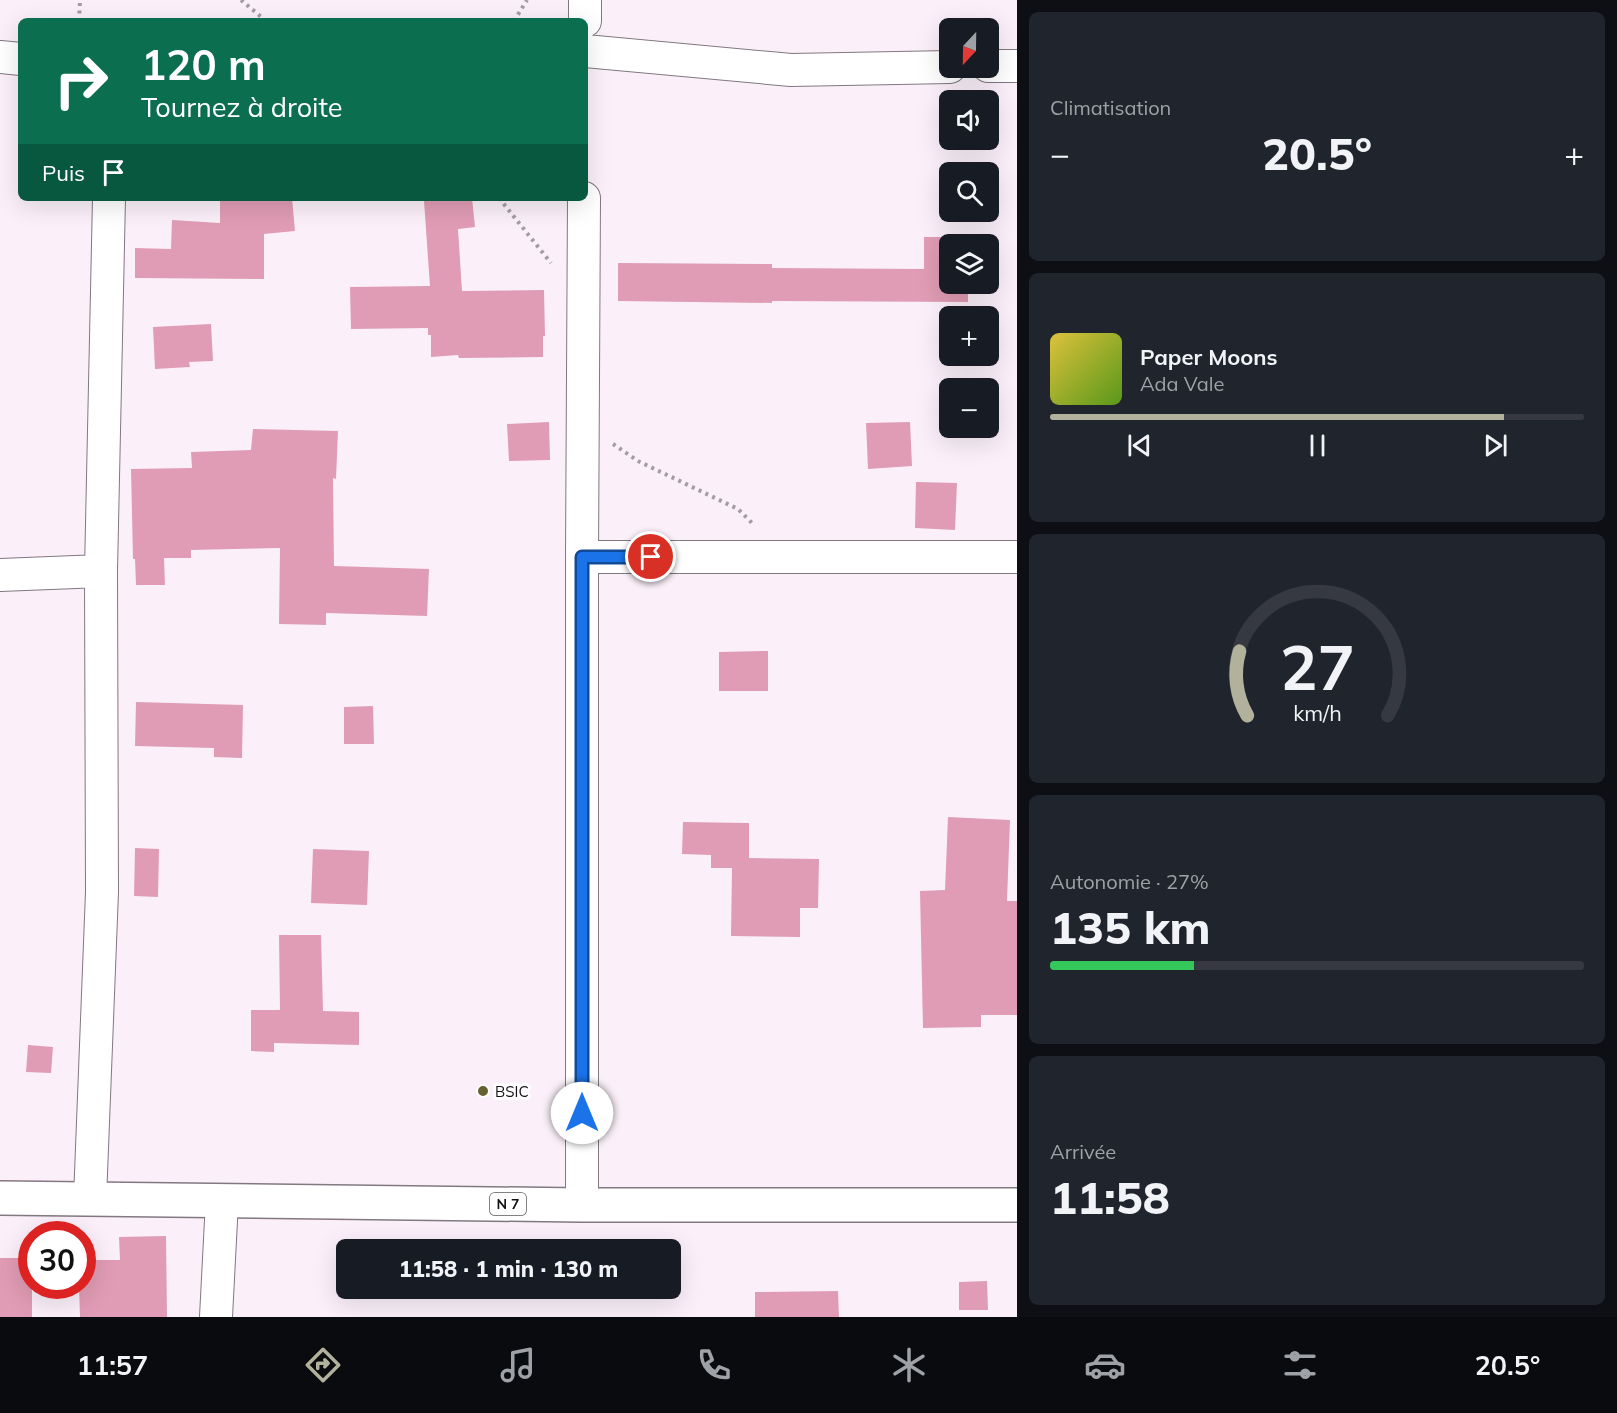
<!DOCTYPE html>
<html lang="fr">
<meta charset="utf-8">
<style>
body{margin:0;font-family:Mulish,sans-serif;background:#20242c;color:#f1f3f6;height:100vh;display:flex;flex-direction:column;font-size:22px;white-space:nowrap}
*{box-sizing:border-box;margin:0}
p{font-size:20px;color:#9ea1a6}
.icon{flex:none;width:33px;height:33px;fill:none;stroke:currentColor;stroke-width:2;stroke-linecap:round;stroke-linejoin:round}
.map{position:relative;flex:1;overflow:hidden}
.side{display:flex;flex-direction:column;gap:12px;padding:12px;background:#0d0f14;width:600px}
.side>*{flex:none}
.guide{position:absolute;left:18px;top:18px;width:570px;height:183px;border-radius:9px;box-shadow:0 6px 24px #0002;background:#0b6e4f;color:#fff;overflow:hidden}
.needle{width:39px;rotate:202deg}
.controls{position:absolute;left:939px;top:18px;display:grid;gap:12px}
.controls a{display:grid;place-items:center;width:60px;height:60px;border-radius:9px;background:#171b24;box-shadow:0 6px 24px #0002;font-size:30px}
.speed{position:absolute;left:18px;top:1221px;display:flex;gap:12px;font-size:30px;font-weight:700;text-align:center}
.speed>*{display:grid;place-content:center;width:78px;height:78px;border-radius:50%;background:#171b24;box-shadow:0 6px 24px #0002;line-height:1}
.speed .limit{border:9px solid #d22;background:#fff;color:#111}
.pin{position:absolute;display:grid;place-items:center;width:51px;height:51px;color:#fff;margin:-26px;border:3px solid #fff;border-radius:50%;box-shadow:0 2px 6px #0007}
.me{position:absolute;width:66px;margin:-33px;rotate:0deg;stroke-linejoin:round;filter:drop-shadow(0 0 4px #0008)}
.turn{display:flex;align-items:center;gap:21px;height:126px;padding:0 24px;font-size:27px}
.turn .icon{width:78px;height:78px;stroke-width:2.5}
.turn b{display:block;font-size:42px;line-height:51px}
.then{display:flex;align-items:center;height:57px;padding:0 24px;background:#0003;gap:12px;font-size:22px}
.big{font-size:45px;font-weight:800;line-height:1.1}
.side .tile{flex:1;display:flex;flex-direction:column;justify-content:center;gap:9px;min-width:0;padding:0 21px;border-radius:9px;background:#20242c}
.side .dial{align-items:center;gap:0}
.dial svg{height:156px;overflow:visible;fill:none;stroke:#363941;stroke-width:7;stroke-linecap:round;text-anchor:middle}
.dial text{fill:#f1f3f6;stroke:none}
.song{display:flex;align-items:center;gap:18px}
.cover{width:72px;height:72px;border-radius:9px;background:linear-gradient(135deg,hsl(50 70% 55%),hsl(90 70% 35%))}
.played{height:6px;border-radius:3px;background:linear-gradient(90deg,#b2b19c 85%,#363941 85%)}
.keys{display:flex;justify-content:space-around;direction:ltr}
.heat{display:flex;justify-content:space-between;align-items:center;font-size:33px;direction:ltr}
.charge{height:9px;border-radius:4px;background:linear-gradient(90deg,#34c759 27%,#363941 0)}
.trip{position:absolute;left:336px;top:1239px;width:345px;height:60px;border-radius:9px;background:#171b24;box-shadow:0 6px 24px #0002;font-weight:800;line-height:60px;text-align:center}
.tabs{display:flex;height:96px;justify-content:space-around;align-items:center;background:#090b0e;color:#9ea1a6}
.tabs .icon{width:42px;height:42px}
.tabs .on{color:#b2b19c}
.tabs b{font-size:27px;color:#f1f3f6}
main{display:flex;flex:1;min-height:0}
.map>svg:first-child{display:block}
</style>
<main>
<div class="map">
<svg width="1017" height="1317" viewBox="0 0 1017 1317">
<rect width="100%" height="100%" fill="#fbf0f9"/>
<path fill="#e09cb4" d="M 220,198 L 292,198 L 295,231 L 264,234 L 264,279 L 135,278 L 135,248 L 171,249 L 172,220 L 220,223 Z
M 472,198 L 475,227 L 458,229 L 462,291 L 544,290 L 545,336 L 543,336 L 543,357 L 459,358 L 458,355 L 431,357 L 431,335 L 428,335 L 428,328 L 351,329 L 350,287 L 430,286 L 424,201 Z
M 924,237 L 967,237 L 967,244 L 950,244 L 950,284 L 968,284 L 968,302 L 772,301 L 772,303 L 618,301 L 618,263 L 772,264 L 772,268 L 924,269 Z
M 211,324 L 213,361 L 189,362 L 190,367 L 155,369 L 153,327 Z
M 549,422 L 550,460 L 509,461 L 507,424 Z
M 910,422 L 912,466 L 868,469 L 866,423 Z
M 253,429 L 338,431 L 336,479 L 333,478 L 334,566 L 429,569 L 427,616 L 326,613 L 326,625 L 279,624 L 280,548 L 191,550 L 191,558 L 164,558 L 165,585 L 136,585 L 135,559 L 133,559 L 131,469 L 192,468 L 191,452 L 251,450 Z
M 916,482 L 957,483 L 955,530 L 915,528 Z
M 768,651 L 768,691 L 719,691 L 719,652 Z
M 136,702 L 243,705 L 242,758 L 214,757 L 214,748 L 135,746 Z
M 373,706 L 374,744 L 344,744 L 344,707 Z
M 948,817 L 1010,820 L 1007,901 L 1017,901 L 1017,1015 L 981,1015 L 981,1027 L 923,1028 L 920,891 L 945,890 Z
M 683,822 L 749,823 L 749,858 L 819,859 L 818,908 L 800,908 L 800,937 L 731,936 L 732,868 L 711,868 L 711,855 L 682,854 Z
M 135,848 L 159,849 L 158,897 L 134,896 Z
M 313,849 L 369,851 L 367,905 L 311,903 Z
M 279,935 L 321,935 L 323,1011 L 359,1012 L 359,1045 L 274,1043 L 274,1052 L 251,1051 L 251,1010 L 280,1010 Z
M 28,1045 L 53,1047 L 51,1073 L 26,1072 Z
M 166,1236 L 167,1317 L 80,1317 L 79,1286 L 82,1286 L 82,1260 L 120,1260 L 119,1237 Z
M 0,1258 L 32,1258 L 32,1317 L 0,1317 Z
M 987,1281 L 988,1310 L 959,1310 L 959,1282 Z
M 838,1291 L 839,1317 L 755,1317 L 755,1292 Z"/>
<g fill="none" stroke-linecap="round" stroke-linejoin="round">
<defs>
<path id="minor" d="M 585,21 L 585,0
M 585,51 L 791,70 L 950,67
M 0,57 L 21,59
M 988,66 L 1017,66
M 582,557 L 1017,557
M 0,575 L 101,571
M 90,1199 L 102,892 L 101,571 L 109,198
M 582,1205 L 582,557 L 584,198
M 216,1317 L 222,1201"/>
<path id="trunk" d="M 0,1198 L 582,1205 L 1017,1205"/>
</defs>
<use href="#minor" stroke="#817880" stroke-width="34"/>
<use href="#trunk" stroke="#817880" stroke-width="36"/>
<path stroke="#a49ca3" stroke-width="4" stroke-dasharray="3 4.5" stroke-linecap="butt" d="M 241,0 L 266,21
M 79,21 L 80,0
M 514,21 L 527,0
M 499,198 L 551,263
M 613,444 L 638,461 L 738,509 L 754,525"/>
<use href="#minor" stroke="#fff" stroke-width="32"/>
<use href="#trunk" stroke="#fff" stroke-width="33"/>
</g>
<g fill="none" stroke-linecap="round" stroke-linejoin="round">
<defs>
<path id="route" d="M 582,1113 L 582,557 L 651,557"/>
</defs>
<use href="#route" stroke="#114b97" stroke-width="15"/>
<use href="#route" stroke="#1a73e8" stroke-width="10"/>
</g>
<circle fill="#66612e" stroke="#fff" stroke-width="2" cx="483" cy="1091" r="6"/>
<g text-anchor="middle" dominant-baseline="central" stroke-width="6" stroke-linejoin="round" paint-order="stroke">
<rect fill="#fff" stroke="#5b595b" stroke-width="1.5" x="490" y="1193" width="36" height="22" rx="4.5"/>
<g font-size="14" font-weight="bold" fill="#151215">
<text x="508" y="1204">N 7</text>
</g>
<g font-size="15" fill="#151215" stroke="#fff" text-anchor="start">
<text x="495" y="1091">BSIC</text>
</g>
</g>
</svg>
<div class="controls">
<a><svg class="needle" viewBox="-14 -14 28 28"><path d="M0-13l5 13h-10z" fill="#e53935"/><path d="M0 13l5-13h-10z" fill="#9ea1a6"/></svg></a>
<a><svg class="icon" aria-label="sound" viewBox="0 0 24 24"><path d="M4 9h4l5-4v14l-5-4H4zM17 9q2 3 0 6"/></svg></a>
<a><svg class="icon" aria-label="search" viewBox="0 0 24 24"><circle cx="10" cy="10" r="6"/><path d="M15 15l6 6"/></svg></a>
<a><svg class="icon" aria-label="layers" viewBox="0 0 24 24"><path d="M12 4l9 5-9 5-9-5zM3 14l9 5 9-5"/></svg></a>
<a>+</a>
<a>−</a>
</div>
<div class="speed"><div class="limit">30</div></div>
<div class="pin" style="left:651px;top:557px;background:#d93025"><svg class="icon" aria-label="arrive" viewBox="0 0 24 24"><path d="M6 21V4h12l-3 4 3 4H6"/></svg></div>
<svg class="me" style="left:582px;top:1113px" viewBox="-20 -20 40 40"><circle r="19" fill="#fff"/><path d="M0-13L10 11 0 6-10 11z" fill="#1a73e8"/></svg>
<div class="trip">11:58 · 1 min · 130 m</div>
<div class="guide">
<div class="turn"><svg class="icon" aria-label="right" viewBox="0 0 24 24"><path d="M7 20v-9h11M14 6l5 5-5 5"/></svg><div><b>120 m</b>Tournez à droite</div></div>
<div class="then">Puis<svg class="icon" aria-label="arrive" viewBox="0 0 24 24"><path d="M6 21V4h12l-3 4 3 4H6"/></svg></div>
</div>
</div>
<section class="side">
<div class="tile"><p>Climatisation</p>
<div class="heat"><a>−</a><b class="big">20.5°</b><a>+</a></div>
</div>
<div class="tile">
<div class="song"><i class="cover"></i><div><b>Paper Moons</b><p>Ada Vale</p></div></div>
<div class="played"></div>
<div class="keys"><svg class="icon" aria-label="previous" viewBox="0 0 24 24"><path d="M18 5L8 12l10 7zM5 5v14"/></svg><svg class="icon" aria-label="pause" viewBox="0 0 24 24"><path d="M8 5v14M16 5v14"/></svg><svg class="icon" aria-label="next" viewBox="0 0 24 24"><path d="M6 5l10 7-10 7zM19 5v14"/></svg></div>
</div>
<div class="tile dial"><svg viewBox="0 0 100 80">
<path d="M14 69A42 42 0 1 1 86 69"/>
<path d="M14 69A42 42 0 0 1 10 36" stroke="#b2b19c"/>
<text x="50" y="56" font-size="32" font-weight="700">27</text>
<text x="50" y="72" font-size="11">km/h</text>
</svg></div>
<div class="tile"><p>Autonomie · 27%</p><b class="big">135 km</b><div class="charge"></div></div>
<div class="tile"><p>Arrivée</p><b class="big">11:58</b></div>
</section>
</main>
<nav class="tabs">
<b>11:57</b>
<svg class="icon on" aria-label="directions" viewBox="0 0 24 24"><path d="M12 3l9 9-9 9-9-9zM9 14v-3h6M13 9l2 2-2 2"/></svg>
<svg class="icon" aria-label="music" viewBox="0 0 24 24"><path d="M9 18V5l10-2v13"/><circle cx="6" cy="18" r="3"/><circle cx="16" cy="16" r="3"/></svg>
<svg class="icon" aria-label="phone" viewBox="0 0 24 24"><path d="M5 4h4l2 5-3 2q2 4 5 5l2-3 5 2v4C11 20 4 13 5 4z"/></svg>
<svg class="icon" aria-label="climate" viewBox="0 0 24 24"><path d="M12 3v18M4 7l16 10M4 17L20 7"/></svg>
<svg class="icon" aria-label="car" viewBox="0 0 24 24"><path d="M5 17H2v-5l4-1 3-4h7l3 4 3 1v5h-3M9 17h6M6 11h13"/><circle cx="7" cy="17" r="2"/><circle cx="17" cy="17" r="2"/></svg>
<svg class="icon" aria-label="filters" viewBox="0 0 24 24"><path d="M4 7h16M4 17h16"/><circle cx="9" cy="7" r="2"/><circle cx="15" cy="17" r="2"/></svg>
<b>20.5°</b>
</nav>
